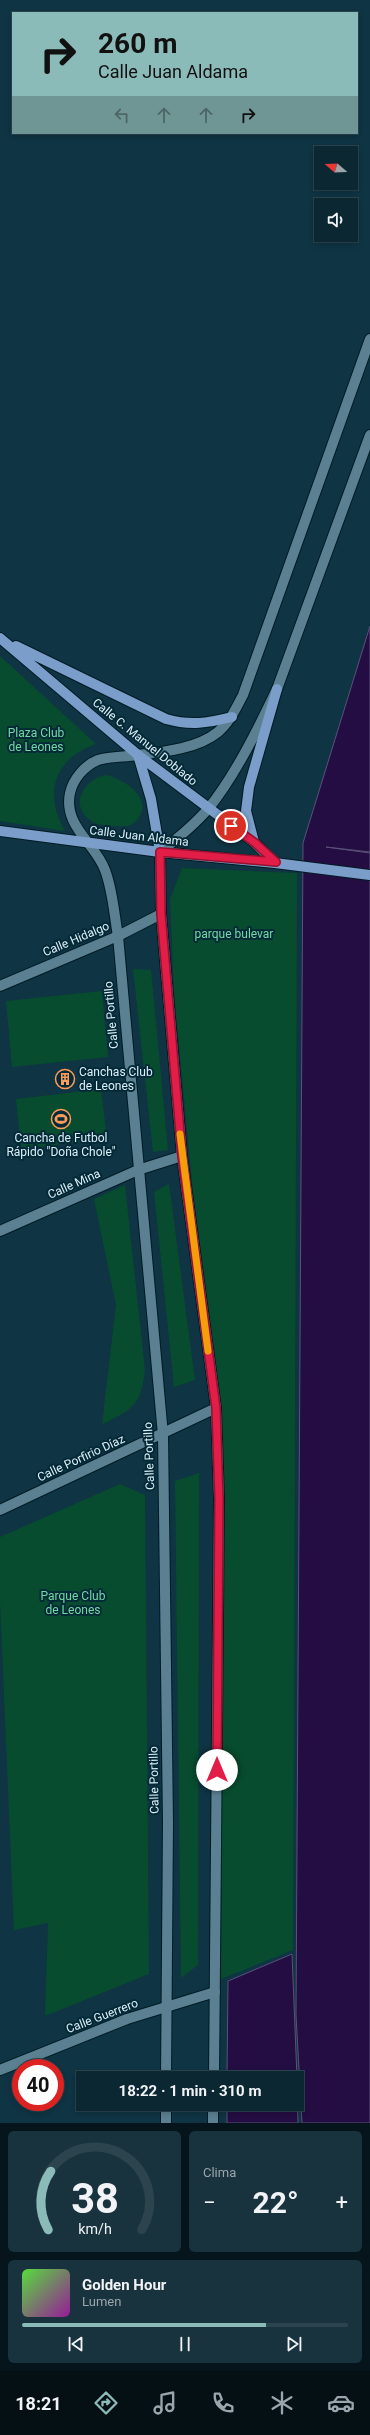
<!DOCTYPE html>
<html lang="es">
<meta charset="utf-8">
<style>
body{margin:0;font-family:Roboto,sans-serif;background:#19333e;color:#f1f3f6;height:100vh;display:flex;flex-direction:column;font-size:15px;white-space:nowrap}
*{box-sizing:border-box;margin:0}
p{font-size:13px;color:#9aa5ac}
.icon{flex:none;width:22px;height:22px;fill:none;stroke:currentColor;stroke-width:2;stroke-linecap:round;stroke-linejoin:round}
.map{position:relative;height:2123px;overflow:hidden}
.side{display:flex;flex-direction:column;gap:8px;padding:8px;background:#06151c;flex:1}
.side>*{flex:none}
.top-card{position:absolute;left:12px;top:12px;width:346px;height:122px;border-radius:0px;box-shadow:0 2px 6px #0003,0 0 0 1px #2b444d;background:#8bbbb9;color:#111;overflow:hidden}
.needle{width:26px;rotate:289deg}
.controls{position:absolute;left:314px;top:146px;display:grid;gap:8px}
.controls a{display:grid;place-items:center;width:44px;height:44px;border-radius:0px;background:#0b2732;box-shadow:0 2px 6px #0003,0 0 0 1px #2b444d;font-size:20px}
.speed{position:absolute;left:12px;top:2059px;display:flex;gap:8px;font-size:20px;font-weight:700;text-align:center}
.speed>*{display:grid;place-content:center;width:52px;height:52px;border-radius:50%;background:#0b2732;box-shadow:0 2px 6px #0003,0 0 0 1px #2b444d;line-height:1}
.speed .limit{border:6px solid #d22;background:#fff;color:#111}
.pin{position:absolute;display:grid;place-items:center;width:34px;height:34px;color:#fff;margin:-17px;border:2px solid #fff;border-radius:50%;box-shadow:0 1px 4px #0007}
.me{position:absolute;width:44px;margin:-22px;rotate:0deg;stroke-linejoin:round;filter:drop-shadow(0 0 3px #0008)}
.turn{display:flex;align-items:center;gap:14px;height:84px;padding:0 20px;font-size:18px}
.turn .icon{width:52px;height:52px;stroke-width:2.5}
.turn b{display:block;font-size:28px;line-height:34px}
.lanes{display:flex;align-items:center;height:38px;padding:0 20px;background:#0003;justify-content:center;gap:20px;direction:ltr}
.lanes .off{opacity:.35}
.big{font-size:30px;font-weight:700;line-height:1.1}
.side .tile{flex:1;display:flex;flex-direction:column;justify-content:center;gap:6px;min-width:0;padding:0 14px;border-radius:6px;background:#19333e}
.side .dial{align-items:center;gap:0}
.dial svg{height:104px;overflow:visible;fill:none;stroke:#2b444d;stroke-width:7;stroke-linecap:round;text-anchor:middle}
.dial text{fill:#f1f3f6;stroke:none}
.song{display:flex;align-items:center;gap:12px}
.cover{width:48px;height:48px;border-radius:6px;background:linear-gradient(135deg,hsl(110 70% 55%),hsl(300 70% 35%))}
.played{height:4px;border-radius:2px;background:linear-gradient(90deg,#8bbbb9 75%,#2b444d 75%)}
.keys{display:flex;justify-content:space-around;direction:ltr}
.heat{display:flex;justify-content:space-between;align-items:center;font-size:22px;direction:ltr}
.side .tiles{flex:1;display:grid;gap:8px;grid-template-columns:1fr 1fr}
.tile:last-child{grid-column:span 2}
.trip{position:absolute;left:76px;top:2071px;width:228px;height:40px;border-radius:0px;background:#0b2732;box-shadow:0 2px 6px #0003,0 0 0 1px #2b444d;font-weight:700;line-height:40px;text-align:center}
.dock{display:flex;height:64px;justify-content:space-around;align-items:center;background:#041014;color:#9aa5ac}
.dock .icon{width:28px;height:28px}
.dock .active{color:#8bbbb9}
.dock b{font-size:18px;color:#f1f3f6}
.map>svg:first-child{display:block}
</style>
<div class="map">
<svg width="370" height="2123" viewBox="0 0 370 2123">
<rect width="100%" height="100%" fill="#0f3443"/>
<path fill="#074c2f" d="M 0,656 L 96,744 C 54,759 43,793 65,831 L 0,821 Z
M 107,775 C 124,780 152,797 139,817 C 137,822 132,825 127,826 C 123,827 117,826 112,826 C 105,825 97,825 91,821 C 68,805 84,778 107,775 Z
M 182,868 L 297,873 L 293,1950 L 221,1979 L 222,1803 L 219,1387 L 193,1193 L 174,993 L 170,899 Z
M 133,969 L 151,970 L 168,1150 L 153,1152 Z
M 102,991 L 108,1057 L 12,1067 L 6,1001 Z
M 101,1089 L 107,1139 L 21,1149 L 16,1099 Z
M 169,1184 L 195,1380 L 174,1387 L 154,1192 Z
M 125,1185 L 145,1370 C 141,1405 133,1410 102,1424 L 116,1305 L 94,1199 Z
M 199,1473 L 198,1965 L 181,1978 L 175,1481 Z
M 120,1484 L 145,1495 L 149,1974 L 45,2016 L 48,1923 L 14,1930 L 0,1602 L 0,1537 Z"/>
<path fill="#240d43" stroke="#5b517a" d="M 370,626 L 370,852 L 326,847 L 370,853 L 370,2123 L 302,2123 L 296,2015 L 303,843 Z
M 292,1954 L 297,2078 L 227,2078 L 228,1981 Z
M 297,2090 L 298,2123 L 227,2123 L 227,2104 L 297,2104 Z"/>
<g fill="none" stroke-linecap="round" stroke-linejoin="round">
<defs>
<path id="minor" d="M 0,986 L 118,936 L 161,914
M 0,1231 L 138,1170 L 182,1156
M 0,1510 L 216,1408
M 0,2070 L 127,2019 L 215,1992"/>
<path id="tertiary" d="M 166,2078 L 168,1823 L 163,1435 L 118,936 C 114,914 113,891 105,870 C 95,843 63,826 70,793 C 73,779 85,765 98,760 C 111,756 125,757 137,755 C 163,752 197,749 218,732 C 230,722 236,708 243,695 L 370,339
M 214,2078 L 219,1499 L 216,1408 L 182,1156 L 161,914 L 160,852 C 177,839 194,825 208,809 C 235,776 259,727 277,689 L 370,435
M 166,2123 L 166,2104
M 213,2123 L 213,2104"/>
<path id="primary" d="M 0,638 L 138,755 L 254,842 L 275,863
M 16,646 L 166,719 C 191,726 207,723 232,717
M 138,755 L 151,799 L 160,852
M 0,831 L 160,852 L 275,863 L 370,875
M 254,842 L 246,811 L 249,787 L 277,689"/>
</defs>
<use href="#minor" stroke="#011b25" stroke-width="12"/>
<use href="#tertiary" stroke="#011b25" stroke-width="12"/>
<use href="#primary" stroke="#011b25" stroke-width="12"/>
<use href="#minor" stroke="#5b8091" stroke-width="10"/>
<use href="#tertiary" stroke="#5b8091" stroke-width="10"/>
<use href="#primary" stroke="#7a9dc9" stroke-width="10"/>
</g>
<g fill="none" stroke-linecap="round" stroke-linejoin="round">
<defs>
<path id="route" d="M 217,1770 L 219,1499 L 216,1408 L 182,1156 L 161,914 L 160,852 L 276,862 L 254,842 L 231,826"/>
</defs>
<use href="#route" stroke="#92132f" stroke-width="10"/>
<use href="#route" stroke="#e11d48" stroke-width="7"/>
<path stroke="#f59e0b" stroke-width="7" d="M 180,1134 L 208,1351"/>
</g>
<defs>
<symbol id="building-ring" viewBox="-11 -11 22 22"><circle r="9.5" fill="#042a38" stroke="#fe9c57" stroke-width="1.5"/><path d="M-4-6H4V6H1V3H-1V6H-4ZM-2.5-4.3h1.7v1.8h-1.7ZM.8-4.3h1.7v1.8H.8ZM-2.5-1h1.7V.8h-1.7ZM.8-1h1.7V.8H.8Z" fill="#fe9c57"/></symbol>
<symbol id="stadium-ring" viewBox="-11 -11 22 22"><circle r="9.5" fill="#042a38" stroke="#fe9c57" stroke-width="1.5"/><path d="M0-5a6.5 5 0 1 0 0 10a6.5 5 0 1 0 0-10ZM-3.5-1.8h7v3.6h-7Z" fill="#fe9c57"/></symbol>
</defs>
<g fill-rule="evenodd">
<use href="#building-ring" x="54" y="1068" width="22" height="22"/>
<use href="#stadium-ring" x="50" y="1108" width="22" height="22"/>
</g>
<g text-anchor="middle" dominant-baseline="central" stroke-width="4" stroke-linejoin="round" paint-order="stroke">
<g font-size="12" fill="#73d9a2" stroke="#042a38">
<text x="36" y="733">Plaza Club<tspan x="36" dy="14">de Leones</tspan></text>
<text x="234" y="934">parque bulevar</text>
<text x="73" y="1596">Parque Club<tspan x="73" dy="14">de Leones</tspan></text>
</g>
<g font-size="12" fill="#dbeff9" stroke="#042a38">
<text transform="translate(145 742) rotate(39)">Calle C. Manuel Doblado</text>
<text transform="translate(139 836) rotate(7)">Calle Juan Aldama</text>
<text transform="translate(76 939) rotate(-23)">Calle Hidalgo</text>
<text transform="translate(111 1015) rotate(-95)">Calle Portillo</text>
<text transform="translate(74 1184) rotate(-24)">Calle Mina</text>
<text transform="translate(149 1456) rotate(-92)">Calle Portillo</text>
<text transform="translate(81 1458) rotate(-25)">Calle Porfirio Díaz</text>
<text transform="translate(154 1780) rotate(-91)">Calle Portillo</text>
<text transform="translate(102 2016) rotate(-21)">Calle Guerrero</text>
</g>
<g font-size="12" fill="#dbeff9" stroke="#042a38" text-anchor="start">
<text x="79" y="1072">Canchas Club<tspan x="79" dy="14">de Leones</tspan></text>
<text x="61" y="1138" text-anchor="middle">Cancha de Futbol<tspan x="61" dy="14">Rápido "Doña Chole"</tspan></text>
</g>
</g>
</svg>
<div class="controls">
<a><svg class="needle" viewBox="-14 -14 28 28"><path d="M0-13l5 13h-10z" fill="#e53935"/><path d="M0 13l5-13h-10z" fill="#9aa5ac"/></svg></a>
<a><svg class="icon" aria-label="sound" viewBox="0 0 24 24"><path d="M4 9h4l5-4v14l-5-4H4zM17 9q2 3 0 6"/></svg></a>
</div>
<div class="speed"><div class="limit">40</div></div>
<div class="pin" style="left:231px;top:826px;background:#d93025"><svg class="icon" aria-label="arrive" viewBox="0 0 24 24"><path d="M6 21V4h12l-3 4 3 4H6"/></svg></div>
<svg class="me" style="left:217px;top:1770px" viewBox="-20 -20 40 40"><circle r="19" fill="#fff"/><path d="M0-13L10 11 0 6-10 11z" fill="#e11d48"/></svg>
<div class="trip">18:22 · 1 min · 310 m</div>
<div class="top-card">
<div class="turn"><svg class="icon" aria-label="right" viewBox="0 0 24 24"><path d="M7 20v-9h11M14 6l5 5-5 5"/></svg><div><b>260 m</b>Calle Juan Aldama</div></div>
<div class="lanes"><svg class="icon off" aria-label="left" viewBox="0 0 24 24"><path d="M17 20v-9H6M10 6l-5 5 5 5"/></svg><svg class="icon off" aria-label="ahead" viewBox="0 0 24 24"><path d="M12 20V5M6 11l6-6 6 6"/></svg><svg class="icon off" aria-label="ahead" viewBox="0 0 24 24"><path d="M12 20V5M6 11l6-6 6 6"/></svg><svg class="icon" aria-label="right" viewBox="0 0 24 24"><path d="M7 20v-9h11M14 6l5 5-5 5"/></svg></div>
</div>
</div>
<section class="side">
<div class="tiles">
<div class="tile dial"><svg viewBox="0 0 100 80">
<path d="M14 69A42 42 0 1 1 86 69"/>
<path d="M14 69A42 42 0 0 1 16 24" stroke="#8bbbb9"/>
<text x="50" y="56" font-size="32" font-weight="700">38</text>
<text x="50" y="72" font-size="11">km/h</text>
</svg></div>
<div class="tile"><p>Clima</p>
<div class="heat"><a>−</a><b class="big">22°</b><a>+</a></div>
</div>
<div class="tile">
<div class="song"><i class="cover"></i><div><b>Golden Hour</b><p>Lumen</p></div></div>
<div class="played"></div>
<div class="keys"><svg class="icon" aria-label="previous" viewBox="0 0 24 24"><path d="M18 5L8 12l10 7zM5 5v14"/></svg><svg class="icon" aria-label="pause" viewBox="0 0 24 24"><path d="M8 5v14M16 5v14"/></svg><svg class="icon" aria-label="next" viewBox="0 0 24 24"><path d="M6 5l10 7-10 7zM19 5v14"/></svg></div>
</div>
</div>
</section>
<nav class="dock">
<b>18:21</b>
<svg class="icon active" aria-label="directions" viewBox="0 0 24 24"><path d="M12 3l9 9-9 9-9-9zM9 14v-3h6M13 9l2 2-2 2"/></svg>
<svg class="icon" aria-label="music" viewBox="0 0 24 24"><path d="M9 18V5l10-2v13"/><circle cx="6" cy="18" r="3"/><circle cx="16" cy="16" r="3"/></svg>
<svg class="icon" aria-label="phone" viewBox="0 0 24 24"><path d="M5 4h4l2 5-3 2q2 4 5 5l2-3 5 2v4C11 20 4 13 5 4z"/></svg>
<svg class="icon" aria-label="climate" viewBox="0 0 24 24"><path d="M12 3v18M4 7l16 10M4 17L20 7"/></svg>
<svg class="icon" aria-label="car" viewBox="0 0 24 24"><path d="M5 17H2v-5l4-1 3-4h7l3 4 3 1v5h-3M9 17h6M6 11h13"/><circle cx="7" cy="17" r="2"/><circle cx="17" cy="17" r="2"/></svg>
</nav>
